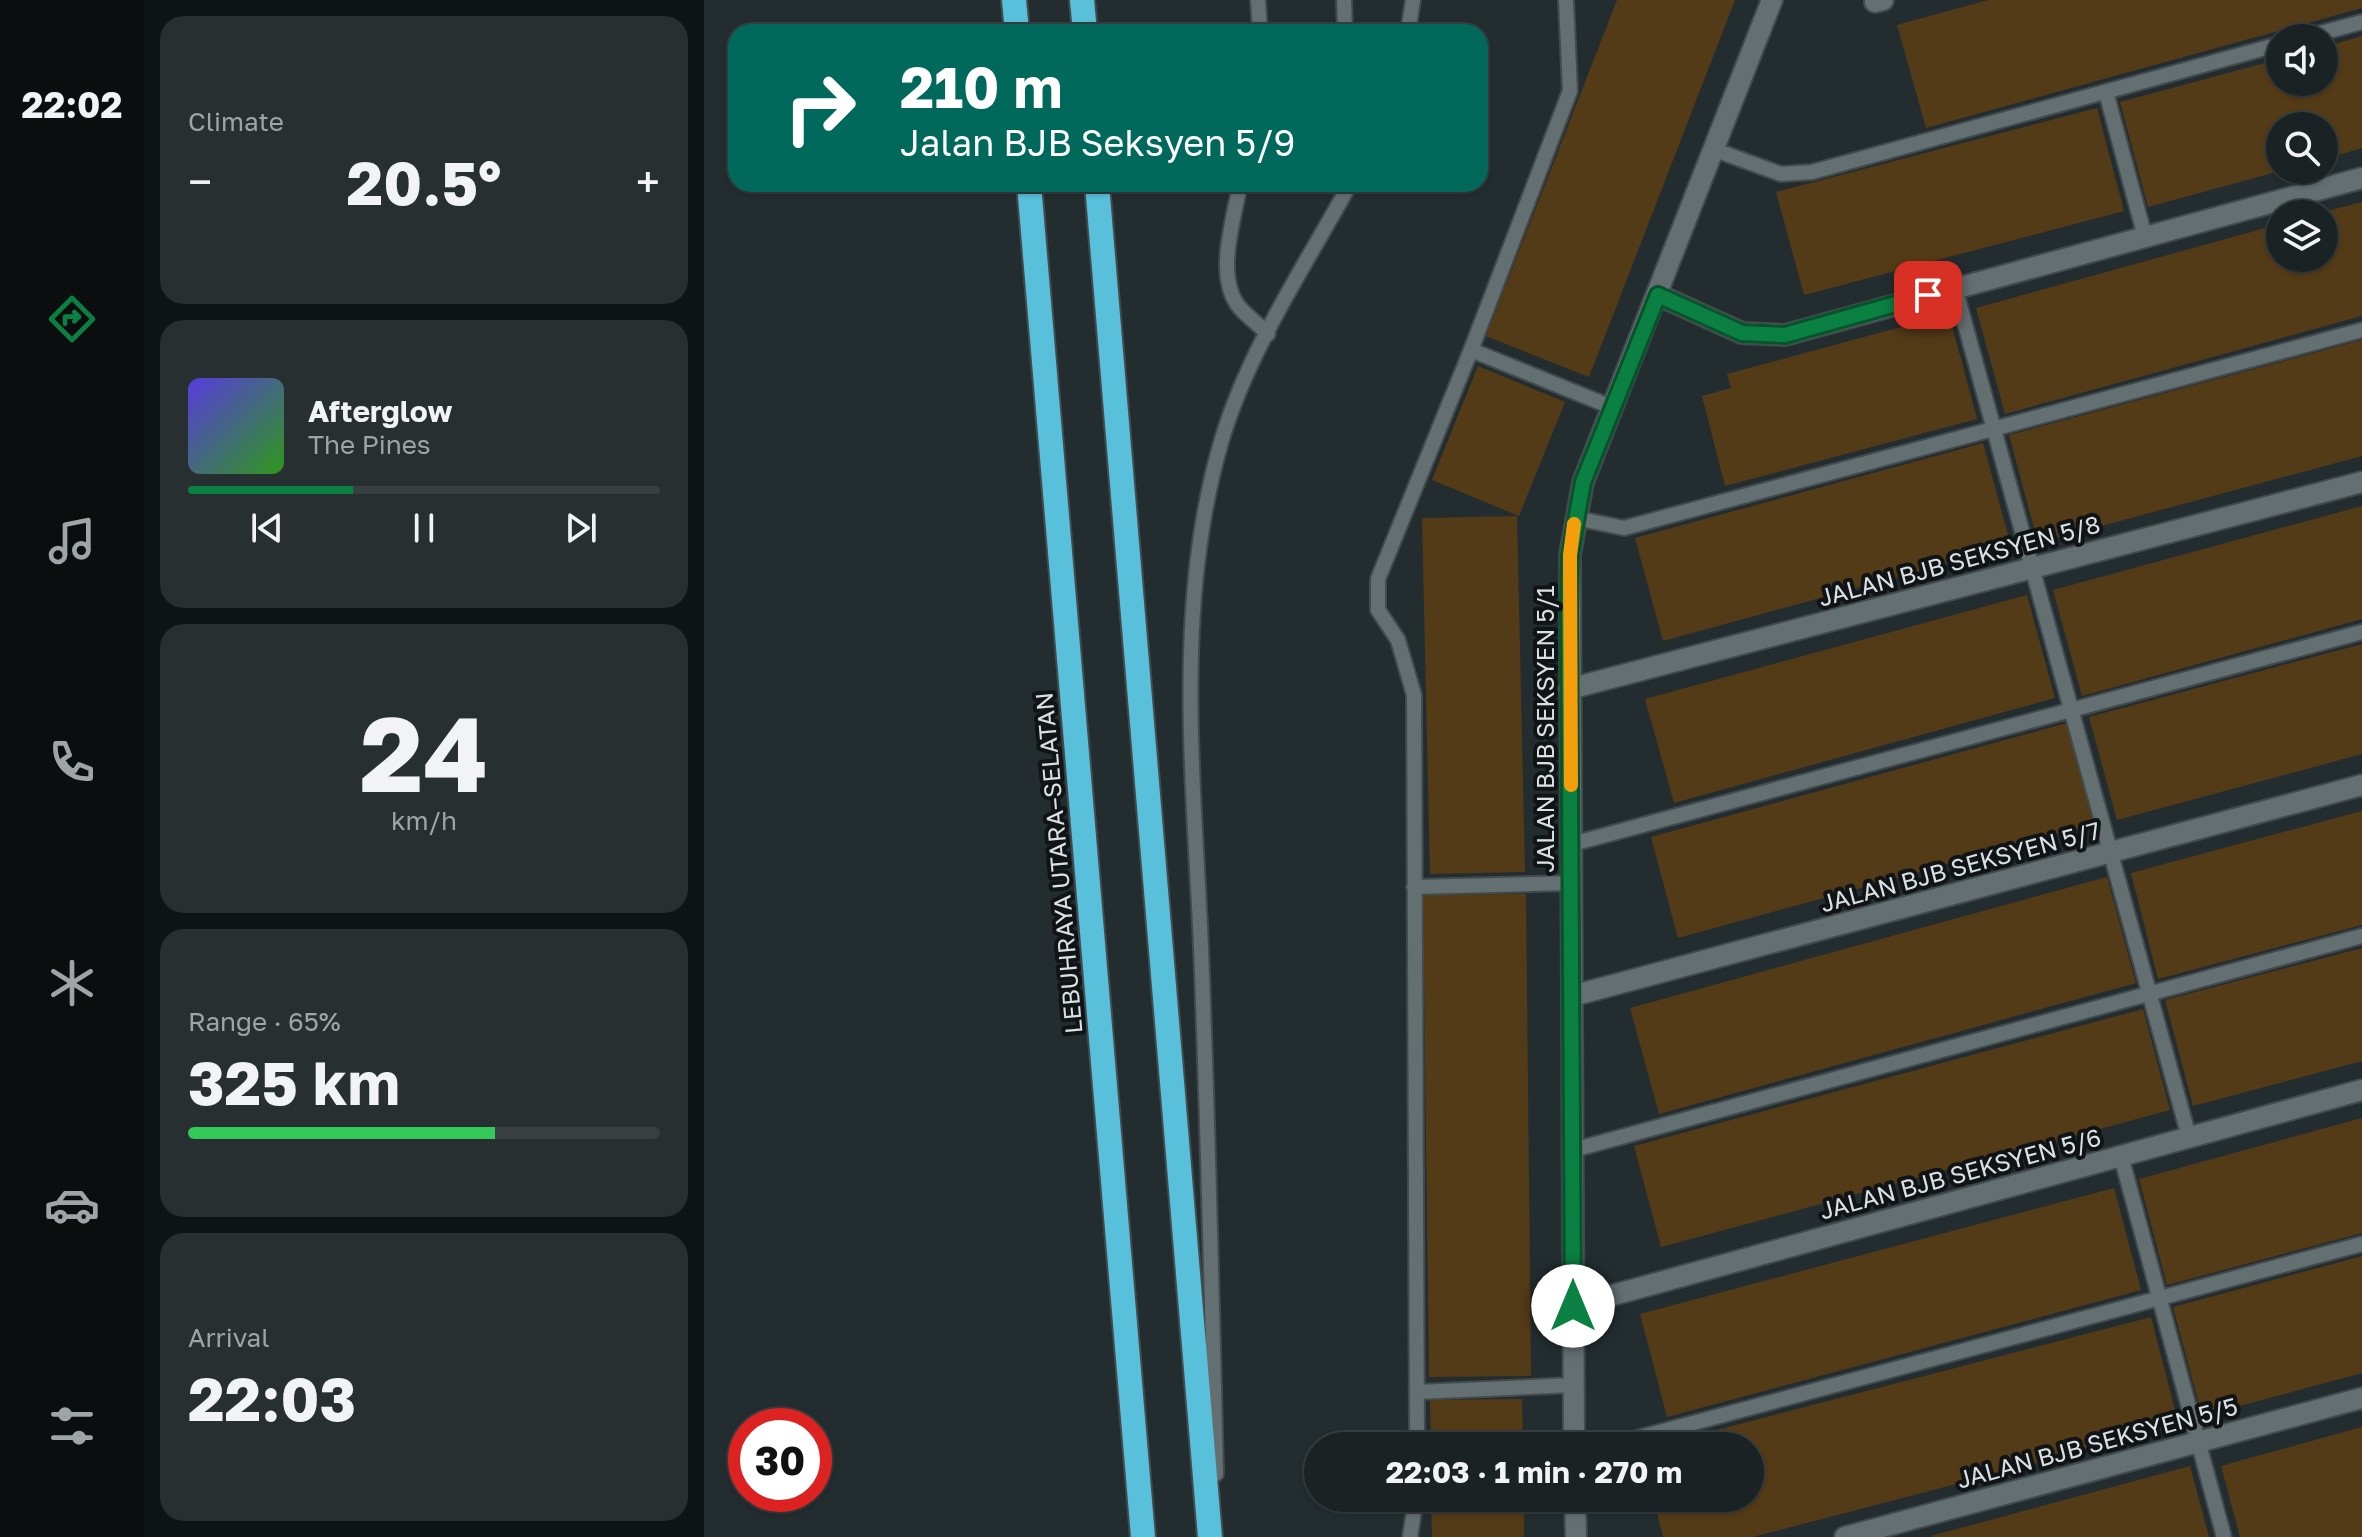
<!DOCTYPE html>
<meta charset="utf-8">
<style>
body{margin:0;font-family:"Golos Text",sans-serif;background:#272f31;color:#f1f3f6;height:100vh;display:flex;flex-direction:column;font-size:30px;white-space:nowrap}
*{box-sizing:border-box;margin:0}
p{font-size:26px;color:#9fa4a6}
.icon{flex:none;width:44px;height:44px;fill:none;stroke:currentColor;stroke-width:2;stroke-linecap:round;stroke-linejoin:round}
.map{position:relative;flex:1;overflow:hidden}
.panel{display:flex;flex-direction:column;gap:16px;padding:16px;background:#0e1314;width:560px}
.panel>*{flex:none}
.banner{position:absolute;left:24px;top:24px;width:760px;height:168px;border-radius:24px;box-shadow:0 2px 6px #0004,0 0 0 2px #383f41;background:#00695c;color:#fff;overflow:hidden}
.fabs{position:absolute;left:1562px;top:24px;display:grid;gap:16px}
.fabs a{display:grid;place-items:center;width:72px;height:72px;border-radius:50%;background:#1a2224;box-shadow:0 2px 6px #0004,0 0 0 2px #383f41;font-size:40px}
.speed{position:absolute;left:24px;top:1408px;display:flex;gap:16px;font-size:40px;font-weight:700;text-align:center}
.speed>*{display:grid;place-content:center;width:104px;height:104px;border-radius:50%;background:#1a2224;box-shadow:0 2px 6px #0004,0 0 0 2px #383f41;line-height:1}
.speed .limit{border:12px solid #d22;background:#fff;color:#111}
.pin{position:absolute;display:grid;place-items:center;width:68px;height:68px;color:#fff;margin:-34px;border-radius:16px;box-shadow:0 4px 12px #0006}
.me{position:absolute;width:88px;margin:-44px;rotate:0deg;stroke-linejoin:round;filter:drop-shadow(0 0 6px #0008)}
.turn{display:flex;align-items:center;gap:28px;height:168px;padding:0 40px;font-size:36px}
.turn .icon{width:104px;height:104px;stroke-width:2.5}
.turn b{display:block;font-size:56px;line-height:68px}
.big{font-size:60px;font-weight:700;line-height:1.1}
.panel .widget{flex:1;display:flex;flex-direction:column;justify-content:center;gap:12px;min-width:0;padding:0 28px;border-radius:24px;background:#272f31}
.panel .dial{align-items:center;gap:0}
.dial b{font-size:104px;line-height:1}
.song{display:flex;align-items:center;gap:24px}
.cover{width:96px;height:96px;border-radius:12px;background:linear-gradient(135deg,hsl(250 70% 55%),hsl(110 70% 35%))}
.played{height:8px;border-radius:4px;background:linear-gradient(90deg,#0b8043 35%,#383f41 35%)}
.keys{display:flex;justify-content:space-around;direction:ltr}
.heat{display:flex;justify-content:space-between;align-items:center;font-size:44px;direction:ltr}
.charge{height:12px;border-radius:6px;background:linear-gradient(90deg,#34c759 65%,#383f41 0)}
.trip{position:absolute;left:600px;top:1432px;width:460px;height:80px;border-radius:40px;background:#1a2224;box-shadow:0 2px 6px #0004,0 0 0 2px #383f41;font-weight:700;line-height:80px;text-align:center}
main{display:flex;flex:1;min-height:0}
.dock{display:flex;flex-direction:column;width:144px;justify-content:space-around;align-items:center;background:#0a0e0e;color:#9fa4a6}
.dock .icon{width:56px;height:56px}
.dock .selected{color:#0b8043}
.dock b{font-size:36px;color:#f1f3f6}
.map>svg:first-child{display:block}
</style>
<main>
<nav class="dock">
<b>22:02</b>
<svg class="icon selected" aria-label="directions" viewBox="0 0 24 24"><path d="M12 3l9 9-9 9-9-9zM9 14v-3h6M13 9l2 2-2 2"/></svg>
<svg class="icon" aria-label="music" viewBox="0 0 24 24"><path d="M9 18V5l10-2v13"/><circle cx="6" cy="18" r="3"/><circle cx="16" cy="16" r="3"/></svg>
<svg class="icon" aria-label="phone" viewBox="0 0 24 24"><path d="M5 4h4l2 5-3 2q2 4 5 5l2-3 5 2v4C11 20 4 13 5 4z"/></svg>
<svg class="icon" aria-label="climate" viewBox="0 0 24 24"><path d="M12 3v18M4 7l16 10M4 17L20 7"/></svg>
<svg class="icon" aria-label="car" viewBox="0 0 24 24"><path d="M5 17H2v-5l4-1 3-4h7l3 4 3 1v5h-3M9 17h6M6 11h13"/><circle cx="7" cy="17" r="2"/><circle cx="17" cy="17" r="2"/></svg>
<svg class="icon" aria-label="filters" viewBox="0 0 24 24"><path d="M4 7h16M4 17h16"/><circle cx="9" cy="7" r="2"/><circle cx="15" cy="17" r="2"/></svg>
</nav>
<section class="panel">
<div class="widget"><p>Climate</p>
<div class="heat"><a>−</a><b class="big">20.5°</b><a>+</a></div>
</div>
<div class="widget">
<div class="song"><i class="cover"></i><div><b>Afterglow</b><p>The Pines</p></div></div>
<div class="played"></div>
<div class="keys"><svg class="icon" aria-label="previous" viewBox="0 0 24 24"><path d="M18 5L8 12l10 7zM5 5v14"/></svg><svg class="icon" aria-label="pause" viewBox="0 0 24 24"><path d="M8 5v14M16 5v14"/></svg><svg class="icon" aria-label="next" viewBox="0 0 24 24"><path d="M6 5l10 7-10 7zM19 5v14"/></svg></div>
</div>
<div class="widget dial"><b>24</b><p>km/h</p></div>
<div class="widget"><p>Range · 65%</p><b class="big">325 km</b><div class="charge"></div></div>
<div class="widget"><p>Arrival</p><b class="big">22:03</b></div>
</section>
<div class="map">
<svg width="1658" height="1537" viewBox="0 0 1658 1537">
<rect width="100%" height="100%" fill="#232d30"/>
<path fill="#543b17" d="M 913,0 L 1031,0 L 885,377 L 782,336 Z
M 1284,0 L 1658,0 L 1658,8 L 1222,128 L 1193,25 Z
M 1658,36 L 1658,148 L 1620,159 L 1620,126 L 1576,126 L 1576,171 L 1444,207 L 1416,102 L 1576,59 L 1576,82 L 1620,82 L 1620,47 Z
M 1393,108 L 1420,211 L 1100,295 L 1072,192 Z
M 1658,202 L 1658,316 L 1301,414 L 1272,308 L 1576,224 L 1576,258 L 1620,258 L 1620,212 Z
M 1245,314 L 1273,419 L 1021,486 L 998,396 L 1027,388 L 1023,374 Z
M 1658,340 L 1658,456 L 1334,543 L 1305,435 Z
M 774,366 L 861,402 L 815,516 L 728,480 Z
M 1279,443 L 1307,546 L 959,641 L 931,538 Z
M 1658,506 L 1658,619 L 1378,696 L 1349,590 Z
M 813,516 L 821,872 L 726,874 L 718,518 Z
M 1323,595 L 1351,698 L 970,803 L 941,699 Z
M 1658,644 L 1658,754 L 1413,820 L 1385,717 Z
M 1363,723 L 1390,824 L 974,938 L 947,837 Z
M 1658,811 L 1658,925 L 1454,979 L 1427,873 Z
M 1403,877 L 1432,983 L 955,1114 L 926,1008 Z
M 822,894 L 827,1376 L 725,1377 L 719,895 Z
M 1658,948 L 1658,1061 L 1489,1106 L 1461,1000 Z
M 1439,1009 L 1466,1110 L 957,1247 L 930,1146 Z
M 1658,1118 L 1658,1233 L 1463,1285 L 1435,1179 Z
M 1410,1188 L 1437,1290 L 963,1417 L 936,1314 Z
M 1658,1256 L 1658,1373 L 1498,1416 L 1469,1307 Z
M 1447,1317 L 1475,1426 L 1049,1537 L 959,1537 L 949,1498 L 1046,1498 L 1046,1446 L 955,1445 Z
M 818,1399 L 819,1446 L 727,1446 L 726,1400 Z
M 1658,1427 L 1658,1537 L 1536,1537 L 1517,1466 Z
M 1486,1466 L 1505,1537 L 1227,1537 L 1227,1536 Z
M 727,1498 L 820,1498 L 820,1537 L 728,1537 Z"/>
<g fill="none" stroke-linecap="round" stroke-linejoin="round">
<defs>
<path id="lane" d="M 554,0 L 556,32
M 640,0 L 641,32
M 704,32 L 709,0
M 1599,38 L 1658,22
M 1402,92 L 1441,237
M 1011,150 L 1077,174 L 1108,172 L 1576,44
M 536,184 C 530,220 510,277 536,308 C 544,317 555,325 564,334
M 1251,288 L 1485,1137
M 767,350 L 910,408
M 871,518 L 920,528 L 1658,330
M 868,844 L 1658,632
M 710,887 L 867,883
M 869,1150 L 1658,936
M 1417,1156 L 1520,1537
M 713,1392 L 870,1385
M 713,1446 L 710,695 L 694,640 L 674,610 L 674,579 L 767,350 L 866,91 L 862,0
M 903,1446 L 1658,1244
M 512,1474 C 508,1298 504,1124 497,948 C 490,780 469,604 518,439 C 545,349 601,266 646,184
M 706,1537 L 712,1498"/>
<path id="street" d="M 1171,2 L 1179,0
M 954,295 L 1038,333 L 1081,335 L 1658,178
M 865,689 L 1658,482
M 868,996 L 1658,785
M 869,1306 L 1658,1090
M 870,1446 L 866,555 L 879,482 L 1068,0
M 871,1498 L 872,1537
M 1141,1537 L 1658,1398"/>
<path id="highway" d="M 310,0 L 313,32
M 378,0 L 381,32
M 325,184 L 439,1537
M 393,184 L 506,1537"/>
</defs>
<use href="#lane" stroke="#424a4d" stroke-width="18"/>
<use href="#street" stroke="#424a4d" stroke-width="24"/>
<use href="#highway" stroke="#424a4d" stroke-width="28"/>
<use href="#lane" stroke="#646f72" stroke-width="14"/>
<use href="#street" stroke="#646f72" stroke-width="20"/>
<use href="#highway" stroke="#58c0da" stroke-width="24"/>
</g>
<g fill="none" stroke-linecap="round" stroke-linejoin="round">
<defs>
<path id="route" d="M 869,1306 L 865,610 L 866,555 L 879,482 L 954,295 L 1038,333 L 1081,335 L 1224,295"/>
</defs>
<use href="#route" stroke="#07532c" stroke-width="20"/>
<use href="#route" stroke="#0b8043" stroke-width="14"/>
<path stroke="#f59e0b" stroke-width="14" d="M 867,785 L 866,555 L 870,524"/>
</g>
<g text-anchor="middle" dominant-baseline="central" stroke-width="8" stroke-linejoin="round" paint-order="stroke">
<g font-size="24" fill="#dbe1e3" stroke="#101416">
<text transform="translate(1255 560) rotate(-15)">JALAN BJB SEKSYEN 5/8</text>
<text transform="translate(840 729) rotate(-90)">JALAN BJB SEKSYEN 5/1</text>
<text transform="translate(354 863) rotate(-95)">LEBUHRAYA UTARA–SELATAN</text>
<text transform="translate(1256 866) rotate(-15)">JALAN BJB SEKSYEN 5/7</text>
<text transform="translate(1256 1173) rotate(-15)">JALAN BJB SEKSYEN 5/6</text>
<text transform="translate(1393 1442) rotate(-15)">JALAN BJB SEKSYEN 5/5</text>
</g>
</g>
</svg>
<div class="fabs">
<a><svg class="icon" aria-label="sound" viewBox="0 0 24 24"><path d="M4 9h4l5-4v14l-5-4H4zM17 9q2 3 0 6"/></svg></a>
<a><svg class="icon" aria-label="search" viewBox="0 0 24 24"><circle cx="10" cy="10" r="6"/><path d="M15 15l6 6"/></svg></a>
<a><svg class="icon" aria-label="layers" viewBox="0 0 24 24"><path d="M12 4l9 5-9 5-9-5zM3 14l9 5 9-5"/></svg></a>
</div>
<div class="speed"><div class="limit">30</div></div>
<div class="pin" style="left:1224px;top:295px;background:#d93025"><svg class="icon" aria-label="arrive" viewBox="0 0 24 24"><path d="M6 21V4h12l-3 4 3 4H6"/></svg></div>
<svg class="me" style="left:869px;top:1306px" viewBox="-20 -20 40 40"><circle r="19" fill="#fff"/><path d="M0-13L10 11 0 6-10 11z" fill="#0b8043"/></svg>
<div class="trip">22:03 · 1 min · 270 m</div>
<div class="banner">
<div class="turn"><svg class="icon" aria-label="right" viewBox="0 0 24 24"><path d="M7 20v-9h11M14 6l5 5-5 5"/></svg><div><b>210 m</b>Jalan BJB Seksyen 5/9</div></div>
</div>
</div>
</main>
